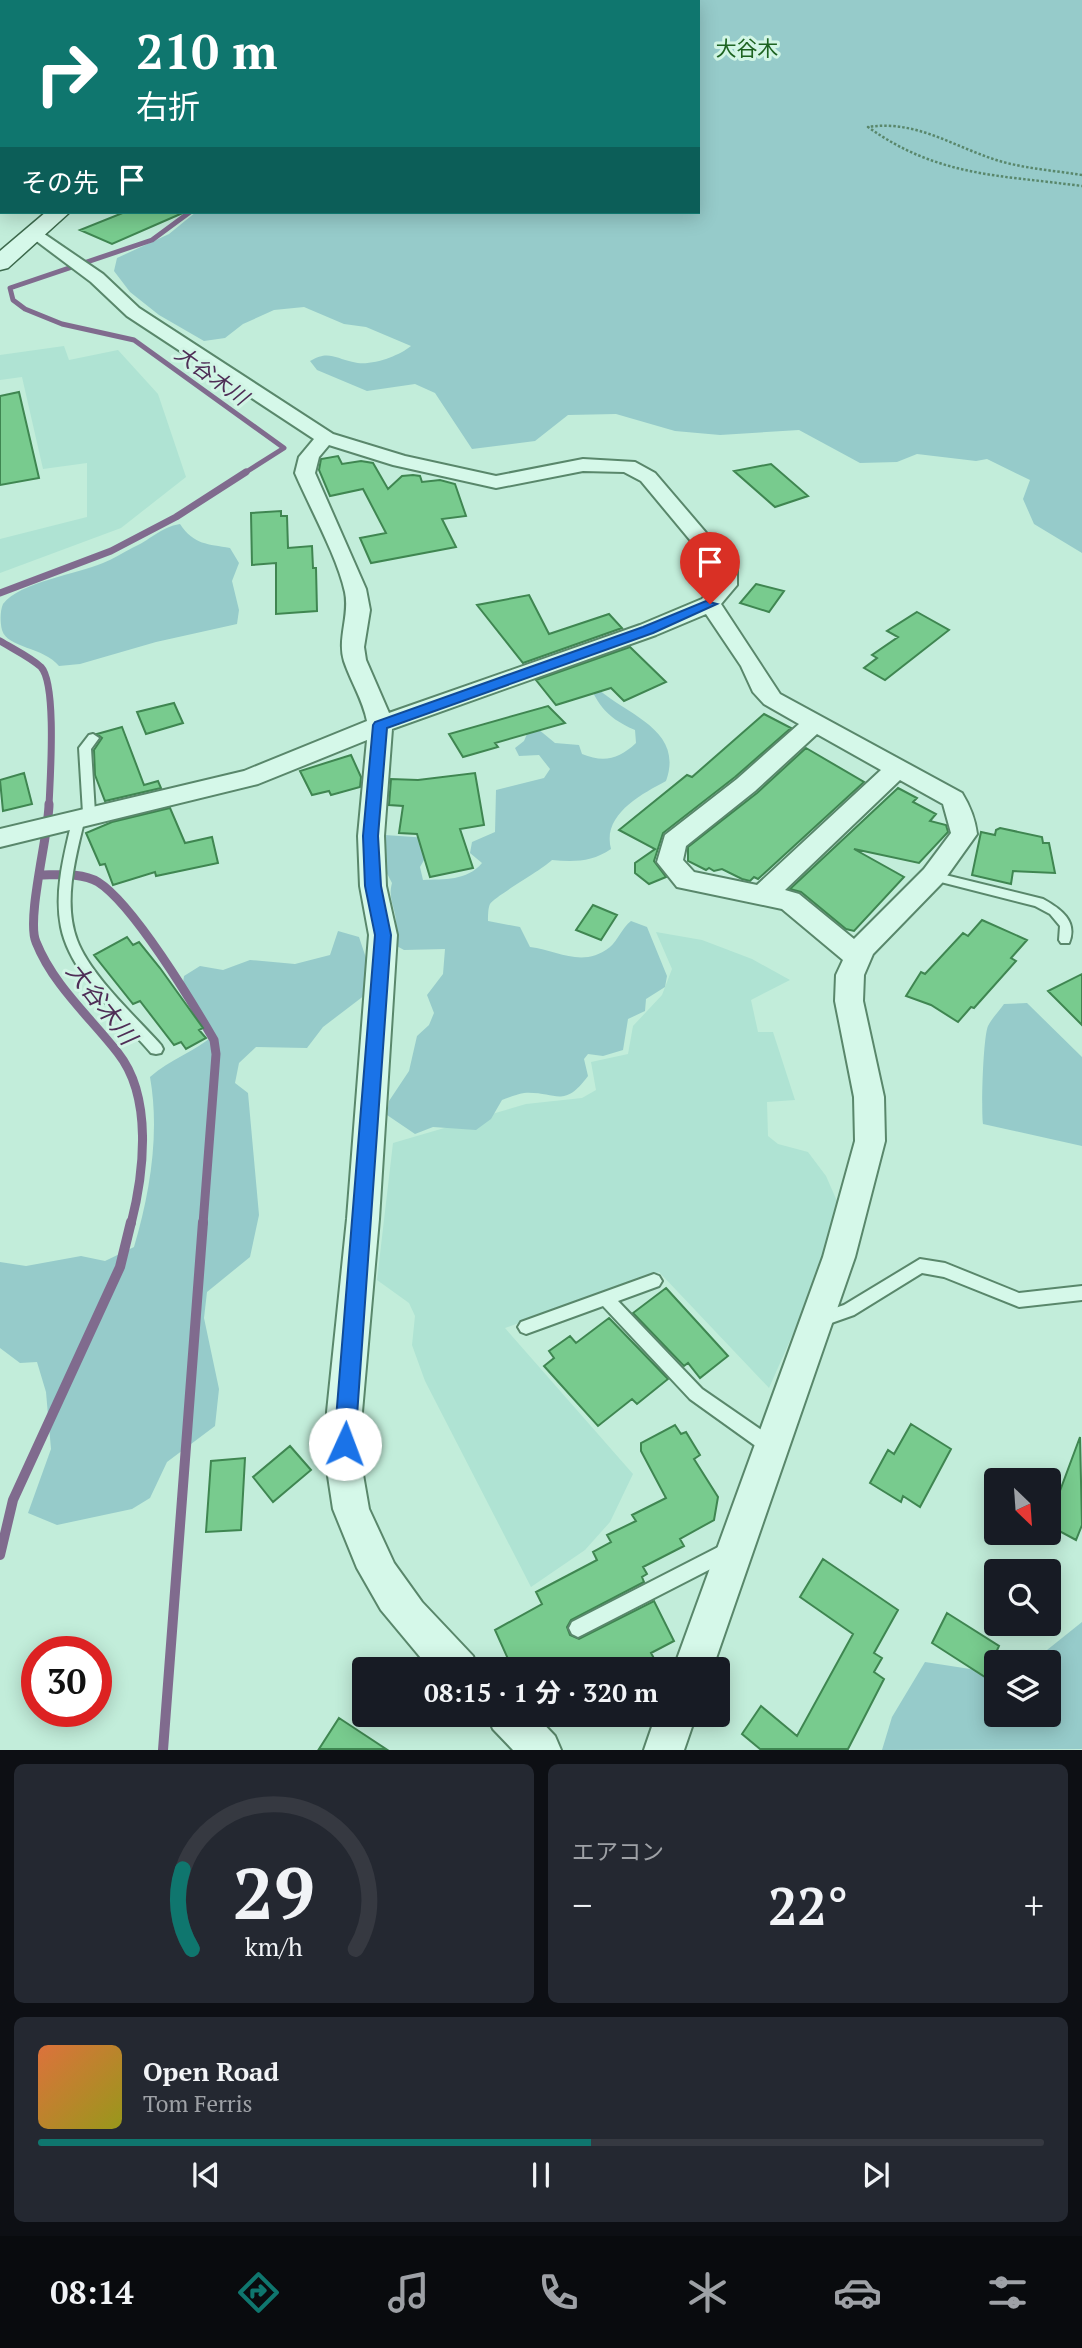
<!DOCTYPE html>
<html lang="ja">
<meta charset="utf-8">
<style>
body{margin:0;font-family:"PT Serif","Noto Sans JP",serif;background:#242831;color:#f1f3f6;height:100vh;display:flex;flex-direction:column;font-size:26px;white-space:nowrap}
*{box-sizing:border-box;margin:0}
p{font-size:23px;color:#9ea1a6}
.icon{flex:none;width:38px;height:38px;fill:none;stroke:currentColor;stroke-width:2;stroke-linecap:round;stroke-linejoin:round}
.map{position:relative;height:1750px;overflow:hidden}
.sheet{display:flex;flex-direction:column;gap:14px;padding:14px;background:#0d0f14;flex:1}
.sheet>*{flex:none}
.guide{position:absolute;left:0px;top:0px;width:700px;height:214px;box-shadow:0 4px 18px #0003;background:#0f766e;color:#fff;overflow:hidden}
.needle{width:46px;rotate:155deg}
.fabs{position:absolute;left:984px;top:1468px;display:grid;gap:14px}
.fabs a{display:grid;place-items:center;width:77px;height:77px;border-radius:7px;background:#171b24;box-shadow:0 4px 18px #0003;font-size:35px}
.speed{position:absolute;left:21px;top:1636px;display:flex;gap:14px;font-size:35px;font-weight:700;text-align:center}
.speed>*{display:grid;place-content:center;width:91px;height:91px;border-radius:50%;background:#171b24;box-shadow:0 4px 18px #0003;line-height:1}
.speed .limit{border:10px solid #d22;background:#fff;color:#111}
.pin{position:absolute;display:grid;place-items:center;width:60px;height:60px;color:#fff;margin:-72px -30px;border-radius:50% 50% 50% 0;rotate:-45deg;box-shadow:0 0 7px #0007}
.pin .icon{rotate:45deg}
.me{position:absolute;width:77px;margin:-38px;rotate:2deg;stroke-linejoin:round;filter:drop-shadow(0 0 5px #0008)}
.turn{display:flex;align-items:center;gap:24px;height:147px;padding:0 21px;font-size:32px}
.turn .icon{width:91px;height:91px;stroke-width:2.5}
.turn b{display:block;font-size:49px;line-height:60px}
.then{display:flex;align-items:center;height:66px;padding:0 21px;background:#0003;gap:14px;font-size:26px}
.big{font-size:52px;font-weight:700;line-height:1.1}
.sheet .tile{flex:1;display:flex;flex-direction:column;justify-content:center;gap:10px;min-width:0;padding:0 24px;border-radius:10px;background:#242831}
.sheet .dial{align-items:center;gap:0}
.dial svg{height:182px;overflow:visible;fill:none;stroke:#363941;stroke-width:7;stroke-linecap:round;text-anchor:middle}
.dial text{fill:#f1f3f6;stroke:none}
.song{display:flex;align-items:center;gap:21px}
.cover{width:84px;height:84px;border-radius:10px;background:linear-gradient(135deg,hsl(20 70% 55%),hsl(60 70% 35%))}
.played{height:7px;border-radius:4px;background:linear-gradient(90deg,#0f766e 55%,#363941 55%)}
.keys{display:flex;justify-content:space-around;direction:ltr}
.heat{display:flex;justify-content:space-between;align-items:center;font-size:38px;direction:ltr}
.sheet .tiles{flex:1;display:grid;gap:14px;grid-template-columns:1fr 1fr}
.tile:last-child{grid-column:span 2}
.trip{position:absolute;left:352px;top:1657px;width:378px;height:70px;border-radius:7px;background:#171b24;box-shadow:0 4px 18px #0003;font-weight:700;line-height:70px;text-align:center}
.menu{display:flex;height:112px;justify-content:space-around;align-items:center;background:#090b0e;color:#9ea1a6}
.menu .icon{width:49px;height:49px}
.menu .active{color:#0f766e}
.menu b{font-size:32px;color:#f1f3f6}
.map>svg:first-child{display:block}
</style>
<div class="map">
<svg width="1082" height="1750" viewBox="0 0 1082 1750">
<rect width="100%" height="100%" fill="#c2edda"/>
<path fill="#afe3d3" d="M 64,346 L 69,360 L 118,350 L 158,394 L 186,477 L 121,528 L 0,573 L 0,539 L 87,517 L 87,463 L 43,469 L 22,377 L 0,380 L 0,355 Z
M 656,932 L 702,940 L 752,959 L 790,980 L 751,1000 L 758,1032 L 773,1032 L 795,1100 L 767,1102 L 768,1136 L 778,1144 L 808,1152 L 826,1176 L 840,1208 L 811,1293 L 769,1388 L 659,1272 L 505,1328 L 633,1474 L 610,1522 L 585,1550 L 531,1587 L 425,1381 L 412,1345 L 415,1316 L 409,1303 L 377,1280 L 393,1143 L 526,1104 L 582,1098 L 596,1090 L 591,1062 L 628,1054 L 633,1026 L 662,995 L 672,969 Z"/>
<path fill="#96cbca" d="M 547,0 L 1082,0 L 1082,553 L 1034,524 L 1023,499 L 1030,480 L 987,459 L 976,461 L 917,454 L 897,462 L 860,463 L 799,430 L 720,435 L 675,431 L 616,414 L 568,415 L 535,441 L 472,449 L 435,393 L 415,384 L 367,391 L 317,370 L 310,361 C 328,350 335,358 353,362 C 370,367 399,356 411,346 L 366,327 L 344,324 L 304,307 L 274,310 L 243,324 L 225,338 L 204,341 L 159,315 L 130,292 L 114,271 L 117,258 L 169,234 L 196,212 L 698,212 L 698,2 Z
M 180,524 C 194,545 208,544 230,548 L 239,563 L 232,581 L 239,610 L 237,624 L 156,642 L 80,664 L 59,666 C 44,647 7,648 2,630 C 0,622 0,611 3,604 C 20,582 77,574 103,563 C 113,559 122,553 132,548 C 149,541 161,527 180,524 Z
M 613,649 L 622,651 L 599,690 C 630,716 684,731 666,781 C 640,795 602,815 611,849 C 592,862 574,862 552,860 C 539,872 495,896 490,904 C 488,908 488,916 488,921 L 520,927 L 530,947 C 558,950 582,969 610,947 C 618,940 622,928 631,921 L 647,927 L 667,976 L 665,987 L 646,999 L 645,1011 L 628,1019 L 623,1050 L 603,1056 L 588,1054 L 584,1059 L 588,1076 C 563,1110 556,1091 524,1093 C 517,1094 508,1098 502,1100 L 491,1119 L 476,1130 L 433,1127 L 415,1134 L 387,1115 L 389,1101 L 409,1071 L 417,1036 L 429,1025 L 434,1013 L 427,995 L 443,974 L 445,949 L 404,950 L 393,944 C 403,913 386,905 392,883 L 382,864 L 385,835 L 428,838 L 431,848 L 420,867 L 423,880 C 444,879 467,881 482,863 L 470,853 L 472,842 L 495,832 L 496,790 L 544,778 L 550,769 L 539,755 L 519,756 L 515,748 L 524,741 L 529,729 L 538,729 L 555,743 L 579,745 L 582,754 C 604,763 619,759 636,743 L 635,730 C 603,716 597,703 583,671 L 588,660 Z
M 338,931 L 359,937 L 369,967 L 365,995 L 323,1027 L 307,1048 L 256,1047 L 239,1063 L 235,1083 L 248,1093 L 259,1215 L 250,1257 L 207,1292 L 204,1318 L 219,1389 L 215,1426 L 167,1462 L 150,1498 L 132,1509 L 57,1525 L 28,1513 L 51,1449 L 46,1392 L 37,1362 L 20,1363 L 0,1348 L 0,1262 L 26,1266 L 81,1256 L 105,1261 L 134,1247 C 150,1193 160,1133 150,1077 C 170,1059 195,1052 215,1034 L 183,983 L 184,976 L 200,966 L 223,970 L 250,960 L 295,964 L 330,955 Z
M 1027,1003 L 1082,1057 L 1082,1146 L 983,1124 C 981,1109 983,1038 988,1026 C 992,1018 999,1011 1004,1004 Z
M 1082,1622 L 1082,1749 L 882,1750 L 892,1717 L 925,1662 L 996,1673 L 996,1715 L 1048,1715 L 1048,1662 L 1032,1662 Z"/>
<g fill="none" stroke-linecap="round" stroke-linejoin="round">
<path stroke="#806b8e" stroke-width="5" d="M 190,212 L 152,240 L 10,288 L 13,300 L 25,309 L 62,324 L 134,340 L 284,448 L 243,474"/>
<path stroke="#806b8e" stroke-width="7" d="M 0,593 L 111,551 L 176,517 L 246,472
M 0,641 C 13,649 30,657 41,667 C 57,684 50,780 49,806"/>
<path stroke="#806b8e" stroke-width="9" d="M 49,804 C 49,833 26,919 36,942 C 53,985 90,1017 118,1053 C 153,1097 144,1173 131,1224
M 39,875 C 57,875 82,872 98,882 C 133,904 192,1002 214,1040 L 216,1054 L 203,1224"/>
<path stroke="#806b8e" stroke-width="10" d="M 0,1555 L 13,1500 L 120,1267 L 131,1222
M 163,1750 L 203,1222"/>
</g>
<path fill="#78cb8e" stroke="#3f8651" stroke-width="2" d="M 125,212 L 185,212 L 112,244 L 80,230 Z
M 19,392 L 39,478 L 0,485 L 0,396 Z
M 338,456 L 342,464 L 361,461 L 373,463 L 388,489 L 402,476 L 413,475 L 420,476 L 422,482 L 440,480 L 455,484 L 466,516 L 442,519 L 456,547 L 371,563 L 360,538 L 386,533 L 363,489 L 330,496 L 319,470 L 321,459 Z
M 771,464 L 808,496 L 775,507 L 734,471 Z
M 281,511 L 281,516 L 287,516 L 288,548 L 312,546 L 313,568 L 316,568 L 317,611 L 276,614 L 276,563 L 252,565 L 251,513 Z
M 756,584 L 784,591 L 769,612 L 740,603 Z
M 529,595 L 549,634 L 609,614 L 622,628 L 523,663 L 477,605 Z
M 917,612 L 949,630 L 885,680 L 864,668 L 877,658 L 872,655 L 898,637 L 887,631 Z
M 630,647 L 666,682 L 624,701 L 611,688 L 556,705 L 536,680 Z
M 174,703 L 183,723 L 146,734 L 137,712 Z
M 548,706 L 565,723 L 495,743 L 498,747 L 463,757 L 449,734 Z
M 764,714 L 791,728 L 735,777 L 663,833 L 654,861 L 666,877 L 649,884 L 635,873 L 635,863 L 655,849 L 619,830 L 687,775 L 692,777 Z
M 122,727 L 144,785 L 158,781 L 161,788 L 105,801 L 95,775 L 94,750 L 102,738 L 97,734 Z
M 806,748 L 864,782 L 758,879 L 754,877 L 750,881 L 742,879 L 722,869 L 714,871 L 709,868 L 706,870 L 688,861 L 688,847 L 757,793 Z
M 351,755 L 361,777 L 360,787 L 331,795 L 329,791 L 312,795 L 300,771 Z
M 24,773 L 32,804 L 3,811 L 0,780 Z
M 475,773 L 484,825 L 460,829 L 473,868 L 430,877 L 417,834 L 399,833 L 403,806 L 389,805 L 391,779 L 418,780 Z
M 898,788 L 917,798 L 913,802 L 936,814 L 930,821 L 946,825 L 948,832 L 919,863 L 854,849 L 904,877 L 854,931 L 846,929 L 801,892 L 790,889 Z
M 170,808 L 185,843 L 212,837 L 218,863 L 156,876 L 155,872 L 113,885 L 105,864 L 100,865 L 86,833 L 112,822 Z
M 1000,828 L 1042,837 L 1043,843 L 1049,843 L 1055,873 L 1013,871 L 1011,884 L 972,875 L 981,832 L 995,835 L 996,830 Z
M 593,905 L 617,915 L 601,940 L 576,930 Z
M 982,920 L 1027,940 L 1011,958 L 1016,961 L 974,1008 L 971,1007 L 958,1022 L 931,1005 L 906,996 L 921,972 L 925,974 L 963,933 L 968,936 Z
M 127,937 L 133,945 L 139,942 L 160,968 L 203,1028 L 199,1030 L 206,1038 L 186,1049 L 181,1042 L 174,1045 L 140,1001 L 133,1004 L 94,955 Z
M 1082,974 L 1082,1025 L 1048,991 Z
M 666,1288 L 728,1356 L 700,1378 L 688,1363 L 684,1366 L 633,1313 Z
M 609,1318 L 668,1379 L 637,1404 L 632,1399 L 598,1426 L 544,1366 L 554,1358 L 549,1351 L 570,1336 L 576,1343 Z
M 911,1424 L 951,1449 L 920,1507 L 903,1496 L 901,1502 L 870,1483 L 888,1450 L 894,1454 Z
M 675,1425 L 681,1434 L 686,1432 L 700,1455 L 694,1459 L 718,1497 L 714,1520 L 680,1539 L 684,1546 L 643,1567 L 647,1574 L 642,1577 L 644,1582 L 571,1620 L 567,1627 L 570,1635 L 579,1639 L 654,1601 L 674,1641 L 651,1653 L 656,1662 L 641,1670 L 513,1670 L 495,1630 L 542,1604 L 536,1592 L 597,1560 L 593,1552 L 611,1542 L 607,1535 L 636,1521 L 632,1515 L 666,1498 L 641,1451 L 641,1443 Z
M 1080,1437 L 1082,1525 L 1076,1540 L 1048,1525 L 1048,1491 L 1058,1496 Z
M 290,1446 L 311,1470 L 273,1502 L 253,1477 Z
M 245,1458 L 241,1530 L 206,1532 L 211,1461 Z
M 823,1559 L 898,1610 L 874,1653 L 882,1658 L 874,1672 L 884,1679 L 848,1749 L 760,1749 L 742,1734 L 761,1706 L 797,1736 L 853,1634 L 800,1597 Z
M 947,1613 L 999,1646 L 985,1677 L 932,1643 Z
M 339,1718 L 386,1749 L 319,1749 Z"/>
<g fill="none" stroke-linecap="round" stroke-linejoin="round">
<defs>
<path id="service" d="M 460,0 L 470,2 L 462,2 Z
M 93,734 L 99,738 L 91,749 L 95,813 L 90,822 L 84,822 C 75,859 63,903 77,940 C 90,975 135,1016 161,1045 L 163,1049 L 161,1053 L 156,1054 L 151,1053 C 121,1018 70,974 61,927 C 54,892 64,855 72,821 L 74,818 L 81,818 L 83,813 L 79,748 L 89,735 Z
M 933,872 L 1043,899 C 1061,909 1078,921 1069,943 L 1061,943 L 1059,940 L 1060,926 L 1050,914 L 1035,906 L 929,879 L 927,876 L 929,873 Z
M 920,1259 L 945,1263 L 1019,1293 L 1082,1286 L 1082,1300 L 1019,1307 L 944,1277 L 922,1273 L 854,1315 L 820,1327 L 815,1325 L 812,1320 L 815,1315 L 844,1305 Z
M 654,1274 L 659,1276 L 662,1281 L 659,1286 L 618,1301 L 702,1389 L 776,1440 L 778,1446 L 776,1452 L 770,1454 L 764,1452 L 690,1399 L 603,1306 L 526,1334 L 521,1332 L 518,1327 L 521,1322 Z
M 728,1542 L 734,1545 L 737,1551 L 734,1557 L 584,1634 L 578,1637 L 572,1634 L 569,1628 L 572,1622 Z"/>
<path id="minor" d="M 99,0 L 112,0 L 98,2 Z
M 131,0 L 146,0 L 147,2 L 132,2 Z
M 181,0 L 210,0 L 180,2 Z
M 0,18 L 2,18 L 2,26 L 0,26 Z
M 37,229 L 103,274 L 139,308 L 333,434 L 405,456 L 496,476 L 583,459 L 635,462 L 655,473 L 737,569 L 737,585 L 721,604 L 780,694 L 962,793 C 970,806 975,819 977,834 L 942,883 L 873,954 L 864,975 L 863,1001 L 884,1097 L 885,1141 L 855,1257 L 712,1670 L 673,1670 L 823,1257 L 855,1141 L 854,1097 L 835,1001 L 836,975 L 843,960 L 782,909 L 677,887 L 657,862 L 665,835 L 737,779 L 799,724 L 764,704 L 753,692 L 741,666 L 706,614 L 656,635 L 392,729 L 384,836 L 386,886 L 397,935 L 379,1219 L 362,1412 L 361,1463 L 369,1509 L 394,1563 L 422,1602 L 473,1656 L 478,1670 L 431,1670 L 381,1610 L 357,1568 L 333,1509 L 326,1463 L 327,1412 L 347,1219 L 369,935 L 360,886 L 358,836 L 367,740 L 258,784 L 0,847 L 0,829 L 244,771 L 367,721 C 363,700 351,682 344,661 C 337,639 350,615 345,592 C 337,556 310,508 295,473 L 299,457 L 314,439 L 127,316 L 91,282 L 31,237 L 31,231 ZM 329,445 L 393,465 L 496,488 L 583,471 L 624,472 L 641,481 L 715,570 L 715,584 L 702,599 L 640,625 L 389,713 L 366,660 L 364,647 L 370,610 L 366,589 L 315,473 L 319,457 ZM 817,734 L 881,770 L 757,885 L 694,872 L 683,860 L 686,846 L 755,791 ZM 900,780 L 943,804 L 951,833 L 924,869 L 854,939 L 799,894 L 785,890 Z
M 487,1715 L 535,1715 L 555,1736 L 561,1750 L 513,1750 L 493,1729 Z
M 656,1715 L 696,1715 L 684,1750 L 644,1750 Z"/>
<path id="secondary" d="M 225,0 L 248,0 L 223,2 Z
M 46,212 L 70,212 L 8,268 L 0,270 L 0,251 Z"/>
</defs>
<use href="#service" stroke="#59876b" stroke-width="4"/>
<use href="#minor" stroke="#59876b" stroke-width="4"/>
<use href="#secondary" stroke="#3c694c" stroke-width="3"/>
<path stroke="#59876b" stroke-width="2.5" stroke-dasharray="2.5 2" stroke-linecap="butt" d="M 307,0 L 309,2
M 1082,175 C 1057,171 1031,169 1007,163 C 959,151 920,119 868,127 C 938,177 1000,175 1082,186"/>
<use href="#service" fill="#d5f8e9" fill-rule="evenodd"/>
<use href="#minor" fill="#d5f8e9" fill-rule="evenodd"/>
<use href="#secondary" fill="#d5f8e9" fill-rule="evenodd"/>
</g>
<path fill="#1a73e8" stroke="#114b97" stroke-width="2" d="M 706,601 L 717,604 L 653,633 L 387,728 L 378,836 L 381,886 L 391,935 L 355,1444 L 352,1452 L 345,1455 L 337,1452 L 334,1444 L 375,935 L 365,886 L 363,836 L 373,725 L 375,722 L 643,627 Z"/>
<g text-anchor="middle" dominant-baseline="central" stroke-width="6" stroke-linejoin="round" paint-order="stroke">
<g font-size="21" fill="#1d6321" stroke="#d1f5e5">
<text x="747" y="48">大谷木</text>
</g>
<g font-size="21" font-style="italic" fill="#4e2d56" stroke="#d1f5e5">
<text transform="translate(212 375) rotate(36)">大谷木川</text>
</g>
<g font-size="24" font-style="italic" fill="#4e2d56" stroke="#d1f5e5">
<text transform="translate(102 1003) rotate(52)">大谷木川</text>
</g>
</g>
</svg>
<div class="fabs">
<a><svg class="needle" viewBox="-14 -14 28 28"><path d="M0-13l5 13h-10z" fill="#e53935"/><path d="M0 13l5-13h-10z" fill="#9ea1a6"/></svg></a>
<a><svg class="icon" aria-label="search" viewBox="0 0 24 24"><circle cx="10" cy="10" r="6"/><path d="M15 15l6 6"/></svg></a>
<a><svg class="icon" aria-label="layers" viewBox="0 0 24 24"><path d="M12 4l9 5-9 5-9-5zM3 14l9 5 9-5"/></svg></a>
</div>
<div class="speed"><div class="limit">30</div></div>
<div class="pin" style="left:710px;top:604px;background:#d93025"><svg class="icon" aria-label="arrive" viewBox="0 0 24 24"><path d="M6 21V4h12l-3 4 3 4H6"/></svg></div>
<svg class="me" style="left:345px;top:1444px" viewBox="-20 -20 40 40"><circle r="19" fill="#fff"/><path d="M0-13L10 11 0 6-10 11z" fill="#1a73e8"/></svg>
<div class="trip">08:15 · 1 分 · 320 m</div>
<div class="guide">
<div class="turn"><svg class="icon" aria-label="right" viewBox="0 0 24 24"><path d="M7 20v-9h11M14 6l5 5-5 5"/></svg><div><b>210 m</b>右折</div></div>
<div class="then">その先<svg class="icon" aria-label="arrive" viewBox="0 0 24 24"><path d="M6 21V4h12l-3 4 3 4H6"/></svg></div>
</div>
</div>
<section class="sheet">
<div class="tiles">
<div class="tile dial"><svg viewBox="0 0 100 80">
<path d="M14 69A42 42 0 1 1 86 69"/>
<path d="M14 69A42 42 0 0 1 10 34" stroke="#0f766e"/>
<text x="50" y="56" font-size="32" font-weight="700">29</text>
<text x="50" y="72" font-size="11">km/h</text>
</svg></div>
<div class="tile"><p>エアコン</p>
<div class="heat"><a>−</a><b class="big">22°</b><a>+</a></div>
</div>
<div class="tile">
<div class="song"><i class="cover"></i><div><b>Open Road</b><p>Tom Ferris</p></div></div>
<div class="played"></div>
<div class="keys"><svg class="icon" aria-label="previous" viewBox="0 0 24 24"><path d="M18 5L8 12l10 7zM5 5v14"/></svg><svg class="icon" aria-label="pause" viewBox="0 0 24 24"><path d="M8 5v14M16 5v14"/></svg><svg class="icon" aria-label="next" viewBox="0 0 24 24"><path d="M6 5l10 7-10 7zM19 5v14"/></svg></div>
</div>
</div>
</section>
<nav class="menu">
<b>08:14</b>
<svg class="icon active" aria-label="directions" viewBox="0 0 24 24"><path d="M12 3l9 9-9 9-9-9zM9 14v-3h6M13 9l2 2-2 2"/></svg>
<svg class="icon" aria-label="music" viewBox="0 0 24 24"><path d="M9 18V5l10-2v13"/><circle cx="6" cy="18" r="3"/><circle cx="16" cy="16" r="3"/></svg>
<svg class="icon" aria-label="phone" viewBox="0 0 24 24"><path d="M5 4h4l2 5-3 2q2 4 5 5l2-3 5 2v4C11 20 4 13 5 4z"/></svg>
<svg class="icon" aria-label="climate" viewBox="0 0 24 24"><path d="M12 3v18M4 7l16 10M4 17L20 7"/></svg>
<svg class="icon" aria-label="car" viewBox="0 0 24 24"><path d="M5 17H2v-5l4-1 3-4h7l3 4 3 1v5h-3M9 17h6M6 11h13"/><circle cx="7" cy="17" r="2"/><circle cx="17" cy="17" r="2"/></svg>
<svg class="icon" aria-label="filters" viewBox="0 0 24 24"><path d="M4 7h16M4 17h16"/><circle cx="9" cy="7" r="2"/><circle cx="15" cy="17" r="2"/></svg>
</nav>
